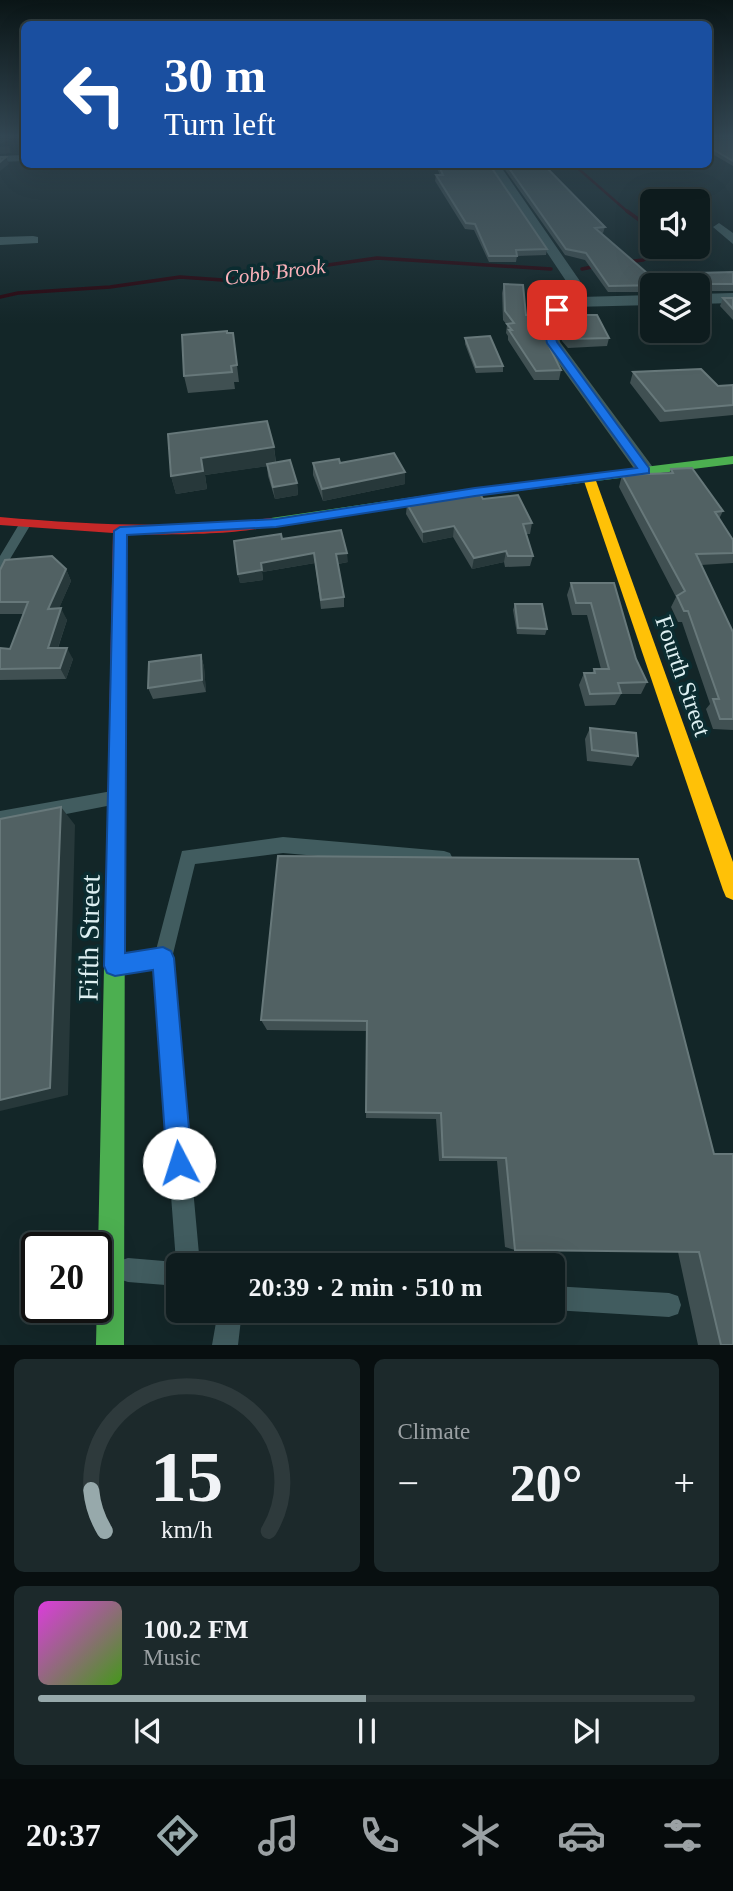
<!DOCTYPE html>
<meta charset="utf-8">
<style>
body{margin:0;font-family:Georgia,serif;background:#1c292b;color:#f1f3f6;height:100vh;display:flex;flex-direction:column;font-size:26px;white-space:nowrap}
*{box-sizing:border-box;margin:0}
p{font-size:23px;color:#9ba1a4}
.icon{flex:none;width:38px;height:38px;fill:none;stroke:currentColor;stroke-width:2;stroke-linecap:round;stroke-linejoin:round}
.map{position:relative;height:1345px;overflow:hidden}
.sheet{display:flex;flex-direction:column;gap:14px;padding:14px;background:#080f10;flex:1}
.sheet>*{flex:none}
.banner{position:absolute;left:21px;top:21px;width:691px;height:147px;border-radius:10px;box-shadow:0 7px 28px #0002,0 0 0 2px #2e3a3c;background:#1a4fa0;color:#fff;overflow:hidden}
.controls{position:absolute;left:640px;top:189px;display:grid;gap:14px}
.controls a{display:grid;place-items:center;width:70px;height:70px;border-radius:10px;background:#0e1c1e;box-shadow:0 7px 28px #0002,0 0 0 2px #2e3a3c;font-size:35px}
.speed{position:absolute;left:21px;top:1232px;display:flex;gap:14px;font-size:35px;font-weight:700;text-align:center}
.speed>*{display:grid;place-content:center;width:91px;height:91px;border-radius:50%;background:#0e1c1e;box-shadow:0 7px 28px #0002,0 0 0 2px #2e3a3c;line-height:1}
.speed .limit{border:4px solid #111;border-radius:10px;background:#fff;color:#111}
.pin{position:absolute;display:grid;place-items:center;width:60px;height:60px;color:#fff;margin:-30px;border-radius:14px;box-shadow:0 4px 10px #0006}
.me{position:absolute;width:77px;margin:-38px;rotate:355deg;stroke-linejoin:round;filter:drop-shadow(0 0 5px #0008)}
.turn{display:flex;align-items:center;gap:24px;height:147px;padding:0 28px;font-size:32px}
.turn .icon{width:91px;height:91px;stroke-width:2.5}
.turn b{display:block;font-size:49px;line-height:60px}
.big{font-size:52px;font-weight:600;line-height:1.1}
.sheet .tile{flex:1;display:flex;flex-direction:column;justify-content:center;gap:10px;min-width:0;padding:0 24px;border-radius:10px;background:#1c292b}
.sheet .dial{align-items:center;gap:0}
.dial svg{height:182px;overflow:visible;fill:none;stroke:#2e3a3c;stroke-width:7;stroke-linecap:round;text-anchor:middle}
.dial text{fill:#f1f3f6;stroke:none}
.song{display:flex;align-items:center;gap:21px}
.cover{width:84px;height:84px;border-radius:10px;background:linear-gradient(135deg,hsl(300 70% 55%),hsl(100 70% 35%))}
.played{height:7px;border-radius:4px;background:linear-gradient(90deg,#97a9ab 50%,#2e3a3c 50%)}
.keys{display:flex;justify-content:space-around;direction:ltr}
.heat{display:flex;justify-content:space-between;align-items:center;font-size:38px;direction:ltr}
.sheet .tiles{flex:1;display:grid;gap:14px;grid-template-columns:1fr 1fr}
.tile:last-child{grid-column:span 2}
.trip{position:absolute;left:166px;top:1253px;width:399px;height:70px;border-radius:10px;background:#0e1c1e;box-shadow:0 7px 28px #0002,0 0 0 2px #2e3a3c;font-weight:600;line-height:70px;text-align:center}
.menu{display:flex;height:112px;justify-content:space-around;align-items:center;background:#060b0c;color:#9ba1a4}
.menu .icon{width:49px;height:49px}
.menu .current{color:#97a9ab}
.menu b{font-size:32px;color:#f1f3f6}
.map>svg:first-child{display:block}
</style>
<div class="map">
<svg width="733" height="1345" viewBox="0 0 733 1345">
<rect width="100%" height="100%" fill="#132628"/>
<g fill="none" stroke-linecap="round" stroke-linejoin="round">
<path stroke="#2a060f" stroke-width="2.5" d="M 573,164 L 629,213"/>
<path stroke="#2a060f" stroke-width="3.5" d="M 627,211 L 653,230
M 626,262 L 643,260 L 667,247
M 582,269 L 597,266
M 0,297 L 18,293 L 110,287 L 180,277 L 223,280 L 377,258 L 551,269"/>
<path fill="#415c5f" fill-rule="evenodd" d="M 25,520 L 31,524 L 4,569 L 0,570 L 0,556 L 21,521 Z
M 112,791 L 118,793 L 120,798 L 118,803 L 112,805 L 0,827 L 0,811 Z
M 283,837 L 444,851 L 450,853 L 453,859 L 450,865 L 444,867 L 283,853 L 195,864 L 172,958 L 200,1265 L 178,1265 L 178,1286 L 128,1282 L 119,1279 L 116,1270 L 119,1261 L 128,1258 L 176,1262 L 154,969 L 123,973 L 116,971 L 114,964 L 116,957 L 156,950 L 182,851 Z
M 553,1286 L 669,1293 L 678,1296 L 681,1305 L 678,1314 L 669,1317 L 553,1310 Z
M 218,1311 L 242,1311 L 238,1345 L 212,1345 Z"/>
<path fill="#415c5f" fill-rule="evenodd" d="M 24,155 L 24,161 L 0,162 L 0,156 Z
M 488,164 L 499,164 L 582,284 L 584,287 L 580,297 L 653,295 L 653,305 L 573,307 L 556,323 L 560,342 L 652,466 L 656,470 L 652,474 L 638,474 L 544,343 C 533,308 559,313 570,287 Z
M 719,223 L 733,233 L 733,244 L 713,227 Z
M 33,236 L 38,237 L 38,243 L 0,245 L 0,237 Z
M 733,293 L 733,303 L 698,304 L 698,294 Z"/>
<path fill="#4caf50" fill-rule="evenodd" d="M 733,456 L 733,464 L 475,496 L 271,526 L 265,522 L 271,518 L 475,488 Z
M 116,817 L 123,820 L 125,826 L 124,1345 L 96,1345 L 107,826 L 109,820 Z"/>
<path fill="#ffc107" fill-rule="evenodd" d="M 589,474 L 595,478 L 733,862 L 733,900 L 726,897 L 723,890 L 583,478 Z"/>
<path fill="#c62828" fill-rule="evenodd" d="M 0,517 C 91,525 180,529 271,518 L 277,522 C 262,536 152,535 127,534 L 125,826 L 123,832 L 116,835 L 109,832 L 107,826 L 113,533 L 0,525 Z"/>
</g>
<path fill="#405052" d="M 709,136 L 733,136 L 733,166 L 709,152 Z
M 80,164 L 104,164 L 103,168 L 81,169 Z
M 143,164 L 196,164 L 196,167 L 159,169 L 158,165 Z
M 435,164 L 489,164 L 547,249 L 546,255 L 517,256 L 516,262 L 489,262 L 474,230 L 465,229 L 435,181 L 436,175 L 440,175 Z
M 501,164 L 537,164 L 605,227 L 603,233 L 601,233 L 653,285 L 653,292 L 608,292 L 585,260 L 565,255 Z
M 733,272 L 733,291 L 706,291 L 695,281 L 698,273 Z
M 504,284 L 526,315 L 543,334 L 561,370 L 559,380 L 534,380 L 508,340 L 508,336 L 506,333 L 507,325 L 503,320 L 502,293 Z
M 723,298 L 733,298 L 733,320 L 720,306 Z
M 653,300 L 653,321 L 651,321 L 640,308 L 642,301 Z
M 561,315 L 609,338 L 607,346 L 568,348 L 562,341 L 559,324 Z
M 227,333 L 233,333 L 239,382 L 234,382 L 235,389 L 188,393 L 184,376 Z
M 465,338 L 503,366 L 503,372 L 476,373 L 465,344 Z
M 633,372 L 718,386 L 733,385 L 733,415 L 660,422 L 630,383 Z
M 274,447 L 276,462 L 297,483 L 298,495 L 275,499 L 268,476 L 267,466 L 205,475 L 207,489 L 176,494 L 171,476 Z
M 313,463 L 340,463 L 405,472 L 405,484 L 323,501 L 313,475 Z
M 671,469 L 723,511 L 719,519 L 733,540 L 733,563 L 701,565 L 733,632 L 733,730 L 713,729 L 706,709 L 710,704 L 682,622 L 678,622 L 671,607 L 676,597 L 619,487 L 622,475 L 669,474 Z
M 483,499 L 532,523 L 530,534 L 526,534 L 533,556 L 530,566 L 505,567 L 504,562 L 472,569 L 453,537 L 423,543 L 406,514 L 407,504 Z
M 282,539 L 348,562 L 338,564 L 344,597 L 344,607 L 321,609 L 315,563 L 262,572 L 263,580 L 240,583 L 238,574 Z
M 66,569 L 71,581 L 59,608 L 67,620 L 58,648 L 73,659 L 66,679 L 0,680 L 0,648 L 10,649 L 24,614 L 0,614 L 0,570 Z
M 571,583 L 614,583 L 636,659 L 647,682 L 641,694 L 621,694 L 615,705 L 585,706 L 579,685 L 584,673 L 592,673 L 594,669 L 601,669 L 587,615 L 572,615 L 567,595 Z
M 515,604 L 547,629 L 545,635 L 517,634 L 513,610 Z
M 201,655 L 204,667 L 206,692 L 153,699 L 148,688 Z
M 590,728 L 638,756 L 632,766 L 587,761 L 585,739 Z
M 638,859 L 733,1345 L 698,1345 L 678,1252 L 515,1250 L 505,1247 L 497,1161 L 439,1161 L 436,1119 L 366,1118 L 367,1031 L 267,1030 L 261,1020 Z"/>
<path fill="#27383a" d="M 0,136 L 16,136 L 0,144 Z
M 9,146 L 11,153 L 0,154 L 0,147 Z
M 6,157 L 9,164 L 0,171 L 0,162 Z
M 274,447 L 276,465 L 205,475 L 207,489 L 176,494 L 171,476 L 201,458 Z
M 405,472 L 405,484 L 323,501 L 322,489 Z
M 297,483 L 298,495 L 275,499 L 273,487 Z
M 454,526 L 453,537 L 423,543 L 423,532 Z
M 506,551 L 504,562 L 472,569 L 474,558 Z
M 314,553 L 315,563 L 262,572 L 261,563 Z
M 347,553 L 348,562 L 337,564 L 336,554 Z
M 66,569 L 71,581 L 54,620 L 48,609 Z
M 262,570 L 263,580 L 240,583 L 238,574 Z
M 61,608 L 67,620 L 54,659 L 48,648 Z
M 67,648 L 73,659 L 66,679 L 60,668 Z
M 201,655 L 204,667 L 206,692 L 202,680 Z
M 61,807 L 75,825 L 68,1095 L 0,1111 L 0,1100 Z"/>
<path fill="#516163" stroke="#67787a" stroke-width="2" d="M 709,136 L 733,136 L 733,161 L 709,147 Z
M 0,157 L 6,157 L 0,162 Z
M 438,164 L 489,164 L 547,249 L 516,250 L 517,256 L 489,256 L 475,224 L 466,223 L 436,175 L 443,175 Z
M 506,164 L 537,164 L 542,169 L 548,169 L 605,227 L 595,228 L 661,285 L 609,286 L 586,253 L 566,249 Z
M 733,272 L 733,284 L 708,284 L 698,273 Z
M 504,284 L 523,285 L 526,315 L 541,315 L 543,334 L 561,370 L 536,371 L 509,330 L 512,330 L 507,324 L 514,323 L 505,311 Z
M 723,298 L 733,298 L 733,309 Z
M 653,300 L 653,314 L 642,301 Z
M 561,315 L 597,315 L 609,338 L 570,339 L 564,332 Z
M 227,331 L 227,333 L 233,333 L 237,365 L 231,366 L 232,372 L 184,376 L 182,335 Z
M 490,336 L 503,366 L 476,367 L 465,338 Z
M 701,369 L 718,386 L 733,385 L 733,405 L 665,411 L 633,372 Z
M 267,421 L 274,447 L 201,458 L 203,471 L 171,476 L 168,434 Z
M 394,453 L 405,472 L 322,489 L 313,463 L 339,459 L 340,463 Z
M 290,460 L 297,483 L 273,487 L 267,464 Z
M 692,468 L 723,511 L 715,512 L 733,540 L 733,553 L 696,554 L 733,632 L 733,719 L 720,719 L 713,699 L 719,699 L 688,611 L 684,611 L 677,596 L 685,591 L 622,475 L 673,473 L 671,469 Z
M 480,494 L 483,499 L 518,495 L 532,523 L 523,524 L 533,556 L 508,556 L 506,551 L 474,558 L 454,526 L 423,532 L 407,504 Z
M 341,530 L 347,553 L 336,554 L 344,597 L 321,600 L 314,553 L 261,563 L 262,570 L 238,574 L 234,541 L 281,534 L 282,539 Z
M 52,556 L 66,569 L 48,609 L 61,608 L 48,648 L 67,648 L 60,668 L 0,669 L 0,648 L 10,649 L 28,602 L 0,602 L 0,570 L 5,560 Z
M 571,583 L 614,583 L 636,659 L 647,682 L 618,683 L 621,693 L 590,694 L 584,673 L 595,673 L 594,669 L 609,669 L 591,603 L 576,603 Z
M 515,604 L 542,604 L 547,629 L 518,628 Z
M 201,655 L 202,680 L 148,688 L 149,662 Z
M 590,728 L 636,733 L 638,756 L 592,750 Z
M 61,807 L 50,1088 L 0,1100 L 0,819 Z
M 278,856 L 638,859 L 714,1154 L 733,1154 L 733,1345 L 721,1345 L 699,1252 L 515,1250 L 506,1158 L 443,1157 L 441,1113 L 366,1112 L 367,1021 L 261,1020 Z"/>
<linearGradient id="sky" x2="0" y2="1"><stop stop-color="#0a1516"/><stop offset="0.42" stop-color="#334753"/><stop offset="1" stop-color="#334753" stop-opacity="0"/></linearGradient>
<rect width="733" height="324" fill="url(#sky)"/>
<path fill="#1a73e8" stroke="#114b97" stroke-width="2" d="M 554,309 L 561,310 C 551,322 552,328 557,342 L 649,468 L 649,473 L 475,496 L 276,527 L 127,535 L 125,953 L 163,947 L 171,951 L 174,958 L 192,1163 L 188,1172 L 179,1176 L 170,1172 L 167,1163 L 153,970 L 115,976 L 107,973 L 104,966 L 114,531 L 120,527 L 276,519 L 475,488 L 637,468 L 547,343 C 543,328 541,319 554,309 Z"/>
<g text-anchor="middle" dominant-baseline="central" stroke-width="7" stroke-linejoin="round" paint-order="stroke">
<g font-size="21" font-style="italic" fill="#fab1b9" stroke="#0b2c30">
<text transform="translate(275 272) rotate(-7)">Cobb Brook</text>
</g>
<g font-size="24" fill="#def0f2" stroke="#0b2c30">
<text transform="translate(683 676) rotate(71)">Fourth Street</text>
</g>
<g font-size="28" fill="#def0f2" stroke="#0b2c30">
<text transform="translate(89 938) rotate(-89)">Fifth Street</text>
</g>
</g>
</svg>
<div class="controls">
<a><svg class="icon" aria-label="sound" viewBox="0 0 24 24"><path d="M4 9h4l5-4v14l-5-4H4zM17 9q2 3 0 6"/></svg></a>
<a><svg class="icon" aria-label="layers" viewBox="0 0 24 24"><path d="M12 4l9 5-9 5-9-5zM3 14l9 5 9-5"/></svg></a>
</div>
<div class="speed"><div class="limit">20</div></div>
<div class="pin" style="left:557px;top:310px;background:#d93025"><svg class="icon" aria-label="arrive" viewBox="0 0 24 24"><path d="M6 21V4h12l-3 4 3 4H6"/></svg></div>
<svg class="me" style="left:179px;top:1163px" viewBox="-20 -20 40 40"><circle r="19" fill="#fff"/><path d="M0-13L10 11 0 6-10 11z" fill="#1a73e8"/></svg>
<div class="trip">20:39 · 2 min · 510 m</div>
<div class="banner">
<div class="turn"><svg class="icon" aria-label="left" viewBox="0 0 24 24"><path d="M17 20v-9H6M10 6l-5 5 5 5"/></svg><div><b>30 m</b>Turn left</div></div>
</div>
</div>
<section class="sheet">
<div class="tiles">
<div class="tile dial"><svg viewBox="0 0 100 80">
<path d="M14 69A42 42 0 1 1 86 69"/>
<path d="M14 69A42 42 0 0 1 8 51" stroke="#97a9ab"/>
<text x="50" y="56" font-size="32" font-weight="700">15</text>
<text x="50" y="72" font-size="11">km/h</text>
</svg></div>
<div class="tile"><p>Climate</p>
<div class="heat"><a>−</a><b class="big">20°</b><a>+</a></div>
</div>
<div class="tile">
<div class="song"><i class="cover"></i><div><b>100.2 FM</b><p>Music</p></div></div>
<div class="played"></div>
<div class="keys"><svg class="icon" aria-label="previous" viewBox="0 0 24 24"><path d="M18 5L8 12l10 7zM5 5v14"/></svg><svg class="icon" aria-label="pause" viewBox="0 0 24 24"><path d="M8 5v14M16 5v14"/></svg><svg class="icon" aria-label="next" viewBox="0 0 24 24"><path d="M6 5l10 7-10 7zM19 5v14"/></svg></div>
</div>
</div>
</section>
<nav class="menu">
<b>20:37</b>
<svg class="icon current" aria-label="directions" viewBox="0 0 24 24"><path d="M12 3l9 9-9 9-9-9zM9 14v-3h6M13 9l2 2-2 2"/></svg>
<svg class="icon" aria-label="music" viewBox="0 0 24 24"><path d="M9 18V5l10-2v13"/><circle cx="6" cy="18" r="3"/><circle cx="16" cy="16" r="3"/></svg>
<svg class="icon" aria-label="phone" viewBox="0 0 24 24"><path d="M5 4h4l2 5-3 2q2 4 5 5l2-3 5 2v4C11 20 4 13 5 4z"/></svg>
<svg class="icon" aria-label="climate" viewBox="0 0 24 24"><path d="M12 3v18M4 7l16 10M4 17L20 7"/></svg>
<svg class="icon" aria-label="car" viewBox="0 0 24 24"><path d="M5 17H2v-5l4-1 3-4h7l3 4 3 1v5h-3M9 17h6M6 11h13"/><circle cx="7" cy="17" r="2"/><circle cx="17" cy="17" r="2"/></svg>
<svg class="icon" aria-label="filters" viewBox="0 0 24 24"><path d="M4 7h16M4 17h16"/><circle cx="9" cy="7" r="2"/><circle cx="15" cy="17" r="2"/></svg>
</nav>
